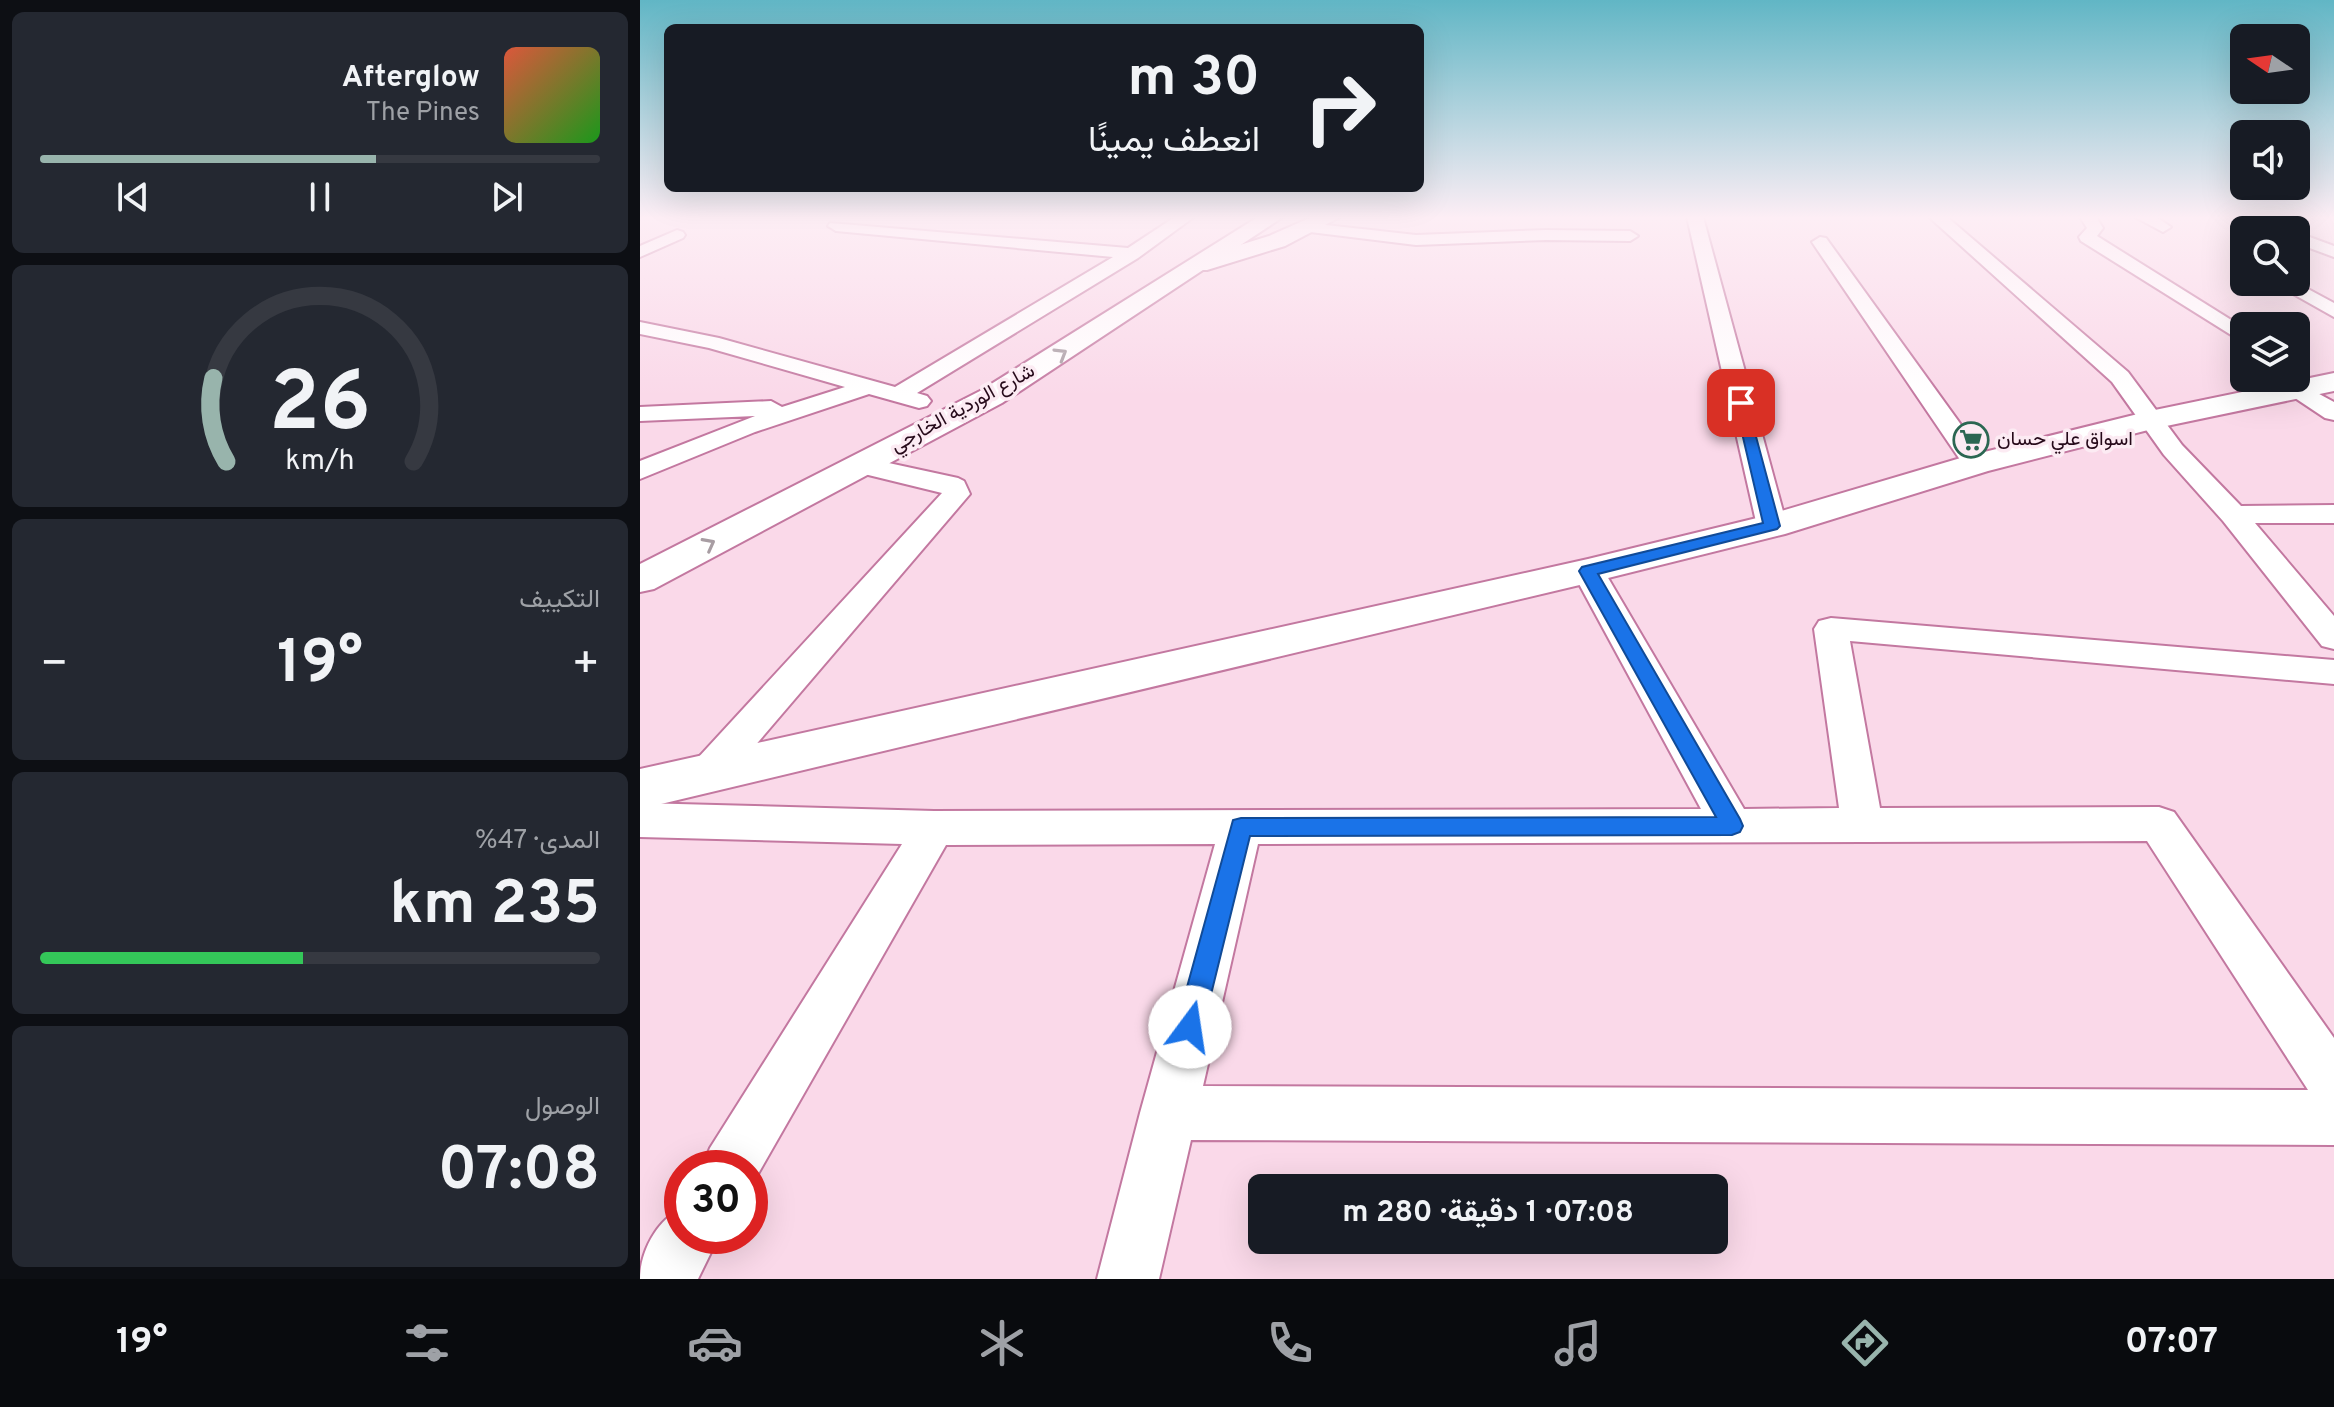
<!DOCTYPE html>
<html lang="ar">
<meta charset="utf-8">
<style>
body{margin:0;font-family:Overpass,Vazirmatn,sans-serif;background:#242831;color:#f1f3f6;direction:rtl;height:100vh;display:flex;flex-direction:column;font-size:30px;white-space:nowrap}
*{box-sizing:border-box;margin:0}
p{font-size:26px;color:#9ea1a6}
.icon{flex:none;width:44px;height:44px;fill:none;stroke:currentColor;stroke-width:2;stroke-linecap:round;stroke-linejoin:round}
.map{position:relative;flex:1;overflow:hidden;direction:ltr}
.panel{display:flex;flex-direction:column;gap:12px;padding:12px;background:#0d0f14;width:640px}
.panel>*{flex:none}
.top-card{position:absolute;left:24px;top:24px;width:760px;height:168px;border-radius:12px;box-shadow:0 8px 32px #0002;direction:rtl;background:#171b24;color:#f1f3f6;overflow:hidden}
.needle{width:52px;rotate:283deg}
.tools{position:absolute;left:1590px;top:24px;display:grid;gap:16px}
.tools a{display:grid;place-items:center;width:80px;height:80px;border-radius:12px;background:#171b24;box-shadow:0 8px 32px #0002;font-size:40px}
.speed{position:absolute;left:24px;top:1150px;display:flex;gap:16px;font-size:40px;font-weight:700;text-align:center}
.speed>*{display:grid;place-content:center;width:104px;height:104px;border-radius:50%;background:#171b24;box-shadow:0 8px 32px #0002;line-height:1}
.speed .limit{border:12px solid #d22;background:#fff;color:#111}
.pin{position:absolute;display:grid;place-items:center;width:68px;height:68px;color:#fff;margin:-34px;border-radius:16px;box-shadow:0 4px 12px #0006}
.me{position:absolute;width:88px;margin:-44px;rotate:14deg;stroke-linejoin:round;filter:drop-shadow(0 0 6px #0008)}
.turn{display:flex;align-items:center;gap:28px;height:168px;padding:0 32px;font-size:36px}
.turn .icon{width:104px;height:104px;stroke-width:2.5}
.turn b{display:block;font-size:56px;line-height:68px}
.big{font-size:60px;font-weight:700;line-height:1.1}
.panel .card{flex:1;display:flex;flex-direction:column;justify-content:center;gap:12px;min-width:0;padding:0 28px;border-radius:12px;background:#242831}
.panel .dial{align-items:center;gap:0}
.dial svg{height:208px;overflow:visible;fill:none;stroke:#363941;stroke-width:7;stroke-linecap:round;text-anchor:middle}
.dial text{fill:#f1f3f6;stroke:none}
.song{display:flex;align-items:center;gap:24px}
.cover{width:96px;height:96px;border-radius:12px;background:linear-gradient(135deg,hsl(10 70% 55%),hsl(120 70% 35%))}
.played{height:8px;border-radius:4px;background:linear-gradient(90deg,#98b4ac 60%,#363941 60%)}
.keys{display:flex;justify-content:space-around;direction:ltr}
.heat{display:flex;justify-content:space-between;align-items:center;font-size:44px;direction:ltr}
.charge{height:12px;border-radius:6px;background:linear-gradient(90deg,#34c759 47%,#363941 0)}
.trip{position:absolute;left:608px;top:1174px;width:480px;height:80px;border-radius:12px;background:#171b24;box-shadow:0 8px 32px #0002;font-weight:700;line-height:80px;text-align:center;direction:rtl}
.tabs{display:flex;height:128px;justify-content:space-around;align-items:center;background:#090b0e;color:#9ea1a6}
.tabs .icon{width:56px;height:56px}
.tabs .current{color:#98b4ac}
.tabs b{font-size:36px;color:#f1f3f6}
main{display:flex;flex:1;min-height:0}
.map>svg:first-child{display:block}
</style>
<main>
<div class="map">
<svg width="1694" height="1279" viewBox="0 0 1694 1279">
<rect width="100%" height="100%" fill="#fad9e9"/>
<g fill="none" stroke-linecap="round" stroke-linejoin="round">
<defs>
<path id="street" d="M 535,217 L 554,217 L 498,258 L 277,393 L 287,396 L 291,401 L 287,406 L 279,408 L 229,394 L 115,432 L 0,479 L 0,461 L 115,416 L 0,421 L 0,407 L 131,401 L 142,407 L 205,387 L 69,348 L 0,334 L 0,322 L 79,338 L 255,387 L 473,257 L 196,231 L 188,226 L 190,223 L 488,248 Z
M 1047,217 L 1063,217 L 1147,526 L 1142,532 L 1132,535 L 1122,532 L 1117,526 Z
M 1289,217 L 1307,217 L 1488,372 L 1542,445 L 1601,506 L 1694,505 L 1694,523 L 1615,523 L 1694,616 L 1694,649 L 1682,646 L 1583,521 L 1524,455 L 1472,382 Z
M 1440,217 L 1456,217 L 1463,228 L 1457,236 L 1604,328 L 1604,343 L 1441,241 L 1439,237 L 1447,228 Z
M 1495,217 L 1516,217 L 1531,227 L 1523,232 Z
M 1592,217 L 1616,217 L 1643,230 L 1620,230 Z
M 668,223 L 776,235 L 906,230 L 990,231 L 998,236 L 990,241 L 906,240 L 776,245 L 662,231 L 660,228 Z
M 37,230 L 43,232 L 45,235 L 43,238 L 0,257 L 0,246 Z
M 1656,232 L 1694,246 L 1694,257 L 1656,243 Z
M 1180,237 L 1186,238 L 1345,458 L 1349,464 L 1345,470 L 1327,470 L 1172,242 Z
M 1632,282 L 1655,282 L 1694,303 L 1694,317 Z
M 1657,382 L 1694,402 L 1694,420 L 1685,418 L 1649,394 L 1645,389 L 1649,384 Z
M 221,457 L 318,478 L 324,481 L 330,494 L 84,782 L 70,786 L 56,782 L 50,771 L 56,760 L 302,493 L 212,471 L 208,465 L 212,459 Z
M 948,562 L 959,564 L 964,571 L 1104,809 L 1199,808 L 1174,629 L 1179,621 L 1191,618 L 1694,660 L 1694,684 L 1210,641 L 1240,808 L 1519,807 L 1534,812 L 1694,1038 L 1694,1145 L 551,1140 L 519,1279 L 457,1279 L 500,1113 L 575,844 L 306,845 L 110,1188 L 110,1168 L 62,1168 L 70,1148 L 262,844 L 0,837 L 0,803 L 294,811 L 1061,809 L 932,571 L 937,564 ZM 1507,841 L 1668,1090 L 563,1086 L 618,844 Z
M 42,1209 L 42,1236 L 79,1236 L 58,1279 L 0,1279 C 0,1252 17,1219 42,1209 Z"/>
<path id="secondary" d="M 672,217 L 700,217 L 645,246 L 567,270 L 551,270 L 548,265 L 551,260 L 629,236 Z
M 1694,373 L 1694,391 L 1512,429 L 1348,471 L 1145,534 L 948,583 L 0,809 L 0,769 L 948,559 L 1121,517 L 1324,457 L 1510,411 Z"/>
<path id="primary" d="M 618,217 L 643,217 L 362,403 L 14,589 L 0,592 L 0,564 L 340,391 Z"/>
</defs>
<use href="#street" stroke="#c378a0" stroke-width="4"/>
<use href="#secondary" stroke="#c378a0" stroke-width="4"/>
<use href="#primary" stroke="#c378a0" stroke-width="4"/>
<use href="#street" fill="#fff" fill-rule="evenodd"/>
<use href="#secondary" fill="#fff" fill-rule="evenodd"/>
<use href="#primary" fill="#fff" fill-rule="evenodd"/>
</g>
<defs><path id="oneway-chevron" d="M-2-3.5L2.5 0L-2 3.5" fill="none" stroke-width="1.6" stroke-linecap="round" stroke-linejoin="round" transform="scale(2)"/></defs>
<g stroke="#a89da3">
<use href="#oneway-chevron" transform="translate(421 354) rotate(-31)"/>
<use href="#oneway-chevron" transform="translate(69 544) rotate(-28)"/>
</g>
<linearGradient id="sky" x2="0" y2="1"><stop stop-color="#61b6c5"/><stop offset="0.55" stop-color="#fdeef5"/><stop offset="1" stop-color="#fdeef5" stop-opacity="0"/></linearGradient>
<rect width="1694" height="396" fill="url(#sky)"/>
<path fill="#1a73e8" stroke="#114b97" stroke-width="2" d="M 1101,399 L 1107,403 L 1140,526 L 1137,529 L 958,574 L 1100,819 L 1103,826 L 1100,832 L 1092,835 L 610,836 L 563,1027 L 559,1037 L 550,1040 L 540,1037 L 536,1027 L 593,820 L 601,818 L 1076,817 L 939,571 L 942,567 L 1123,523 L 1095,403 Z"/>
<defs>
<symbol id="supermarket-ring" viewBox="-11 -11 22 22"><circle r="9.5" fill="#fcebf3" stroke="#2b6752" stroke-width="1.5"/><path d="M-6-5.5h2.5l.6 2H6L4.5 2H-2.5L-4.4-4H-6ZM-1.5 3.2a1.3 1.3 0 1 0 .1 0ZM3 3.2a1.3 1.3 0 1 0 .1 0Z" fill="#2b6752"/></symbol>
</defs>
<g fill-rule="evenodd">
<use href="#supermarket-ring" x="1311" y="420" width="40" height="40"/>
</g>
<g text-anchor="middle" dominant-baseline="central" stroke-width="7" stroke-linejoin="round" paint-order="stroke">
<g font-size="20" fill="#250919" stroke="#fcebf3">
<text transform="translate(323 409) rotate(-29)">شارع الوردية الخارجي</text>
</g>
<g font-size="20" fill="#250919" stroke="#fcebf3" text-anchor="start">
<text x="1357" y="440">اسواق علي حسان</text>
</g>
</g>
</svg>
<div class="tools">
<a><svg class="needle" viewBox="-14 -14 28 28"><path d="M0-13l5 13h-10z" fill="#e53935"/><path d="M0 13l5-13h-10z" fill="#9ea1a6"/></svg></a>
<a><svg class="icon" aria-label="sound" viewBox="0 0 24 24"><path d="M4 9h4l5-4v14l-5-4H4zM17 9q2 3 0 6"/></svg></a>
<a><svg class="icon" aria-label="search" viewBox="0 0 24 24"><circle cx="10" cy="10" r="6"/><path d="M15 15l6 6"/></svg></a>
<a><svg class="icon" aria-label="layers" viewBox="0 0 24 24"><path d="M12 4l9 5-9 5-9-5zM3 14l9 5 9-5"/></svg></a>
</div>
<div class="speed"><div class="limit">30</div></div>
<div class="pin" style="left:1101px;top:403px;background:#d93025"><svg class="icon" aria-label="arrive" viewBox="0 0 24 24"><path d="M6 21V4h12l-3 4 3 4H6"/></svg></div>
<svg class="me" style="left:550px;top:1027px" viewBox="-20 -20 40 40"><circle r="19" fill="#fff"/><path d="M0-13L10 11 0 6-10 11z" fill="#1a73e8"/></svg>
<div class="trip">07:08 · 1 دقيقة · 280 m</div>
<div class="top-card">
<div class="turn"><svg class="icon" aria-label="right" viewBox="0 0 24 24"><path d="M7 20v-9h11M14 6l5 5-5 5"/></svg><div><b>30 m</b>انعطف يمينًا</div></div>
</div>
</div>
<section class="panel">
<div class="card">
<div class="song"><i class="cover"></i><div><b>Afterglow</b><p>The Pines</p></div></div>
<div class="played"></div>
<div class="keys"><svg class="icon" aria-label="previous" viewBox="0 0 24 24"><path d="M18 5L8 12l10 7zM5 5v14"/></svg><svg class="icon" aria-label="pause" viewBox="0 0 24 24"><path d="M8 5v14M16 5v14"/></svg><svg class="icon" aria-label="next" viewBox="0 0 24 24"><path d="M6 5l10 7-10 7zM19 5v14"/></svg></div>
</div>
<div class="card dial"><svg viewBox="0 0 100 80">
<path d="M14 69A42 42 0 1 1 86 69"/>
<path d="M14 69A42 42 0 0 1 9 37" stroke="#98b4ac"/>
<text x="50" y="56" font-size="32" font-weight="700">26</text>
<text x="50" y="72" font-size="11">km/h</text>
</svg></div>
<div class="card"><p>التكييف</p>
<div class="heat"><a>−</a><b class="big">19°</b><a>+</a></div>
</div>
<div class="card"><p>المدى · 47%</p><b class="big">235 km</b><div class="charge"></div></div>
<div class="card"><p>الوصول</p><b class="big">07:08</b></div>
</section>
</main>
<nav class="tabs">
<b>07:07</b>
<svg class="icon current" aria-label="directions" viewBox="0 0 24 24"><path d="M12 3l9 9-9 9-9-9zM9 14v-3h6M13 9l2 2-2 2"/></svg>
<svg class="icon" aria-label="music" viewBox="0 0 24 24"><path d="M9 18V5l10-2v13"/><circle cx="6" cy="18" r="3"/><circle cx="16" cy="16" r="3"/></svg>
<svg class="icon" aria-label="phone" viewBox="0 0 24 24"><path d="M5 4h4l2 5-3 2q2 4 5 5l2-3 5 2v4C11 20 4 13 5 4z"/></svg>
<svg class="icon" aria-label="climate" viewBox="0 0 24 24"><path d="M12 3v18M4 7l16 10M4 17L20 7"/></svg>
<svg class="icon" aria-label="car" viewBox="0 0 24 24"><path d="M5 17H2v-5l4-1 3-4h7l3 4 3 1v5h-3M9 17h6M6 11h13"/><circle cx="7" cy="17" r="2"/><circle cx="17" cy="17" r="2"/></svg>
<svg class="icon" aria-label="filters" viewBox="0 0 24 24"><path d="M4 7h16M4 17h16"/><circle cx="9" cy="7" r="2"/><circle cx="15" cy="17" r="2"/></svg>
<b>19°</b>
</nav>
